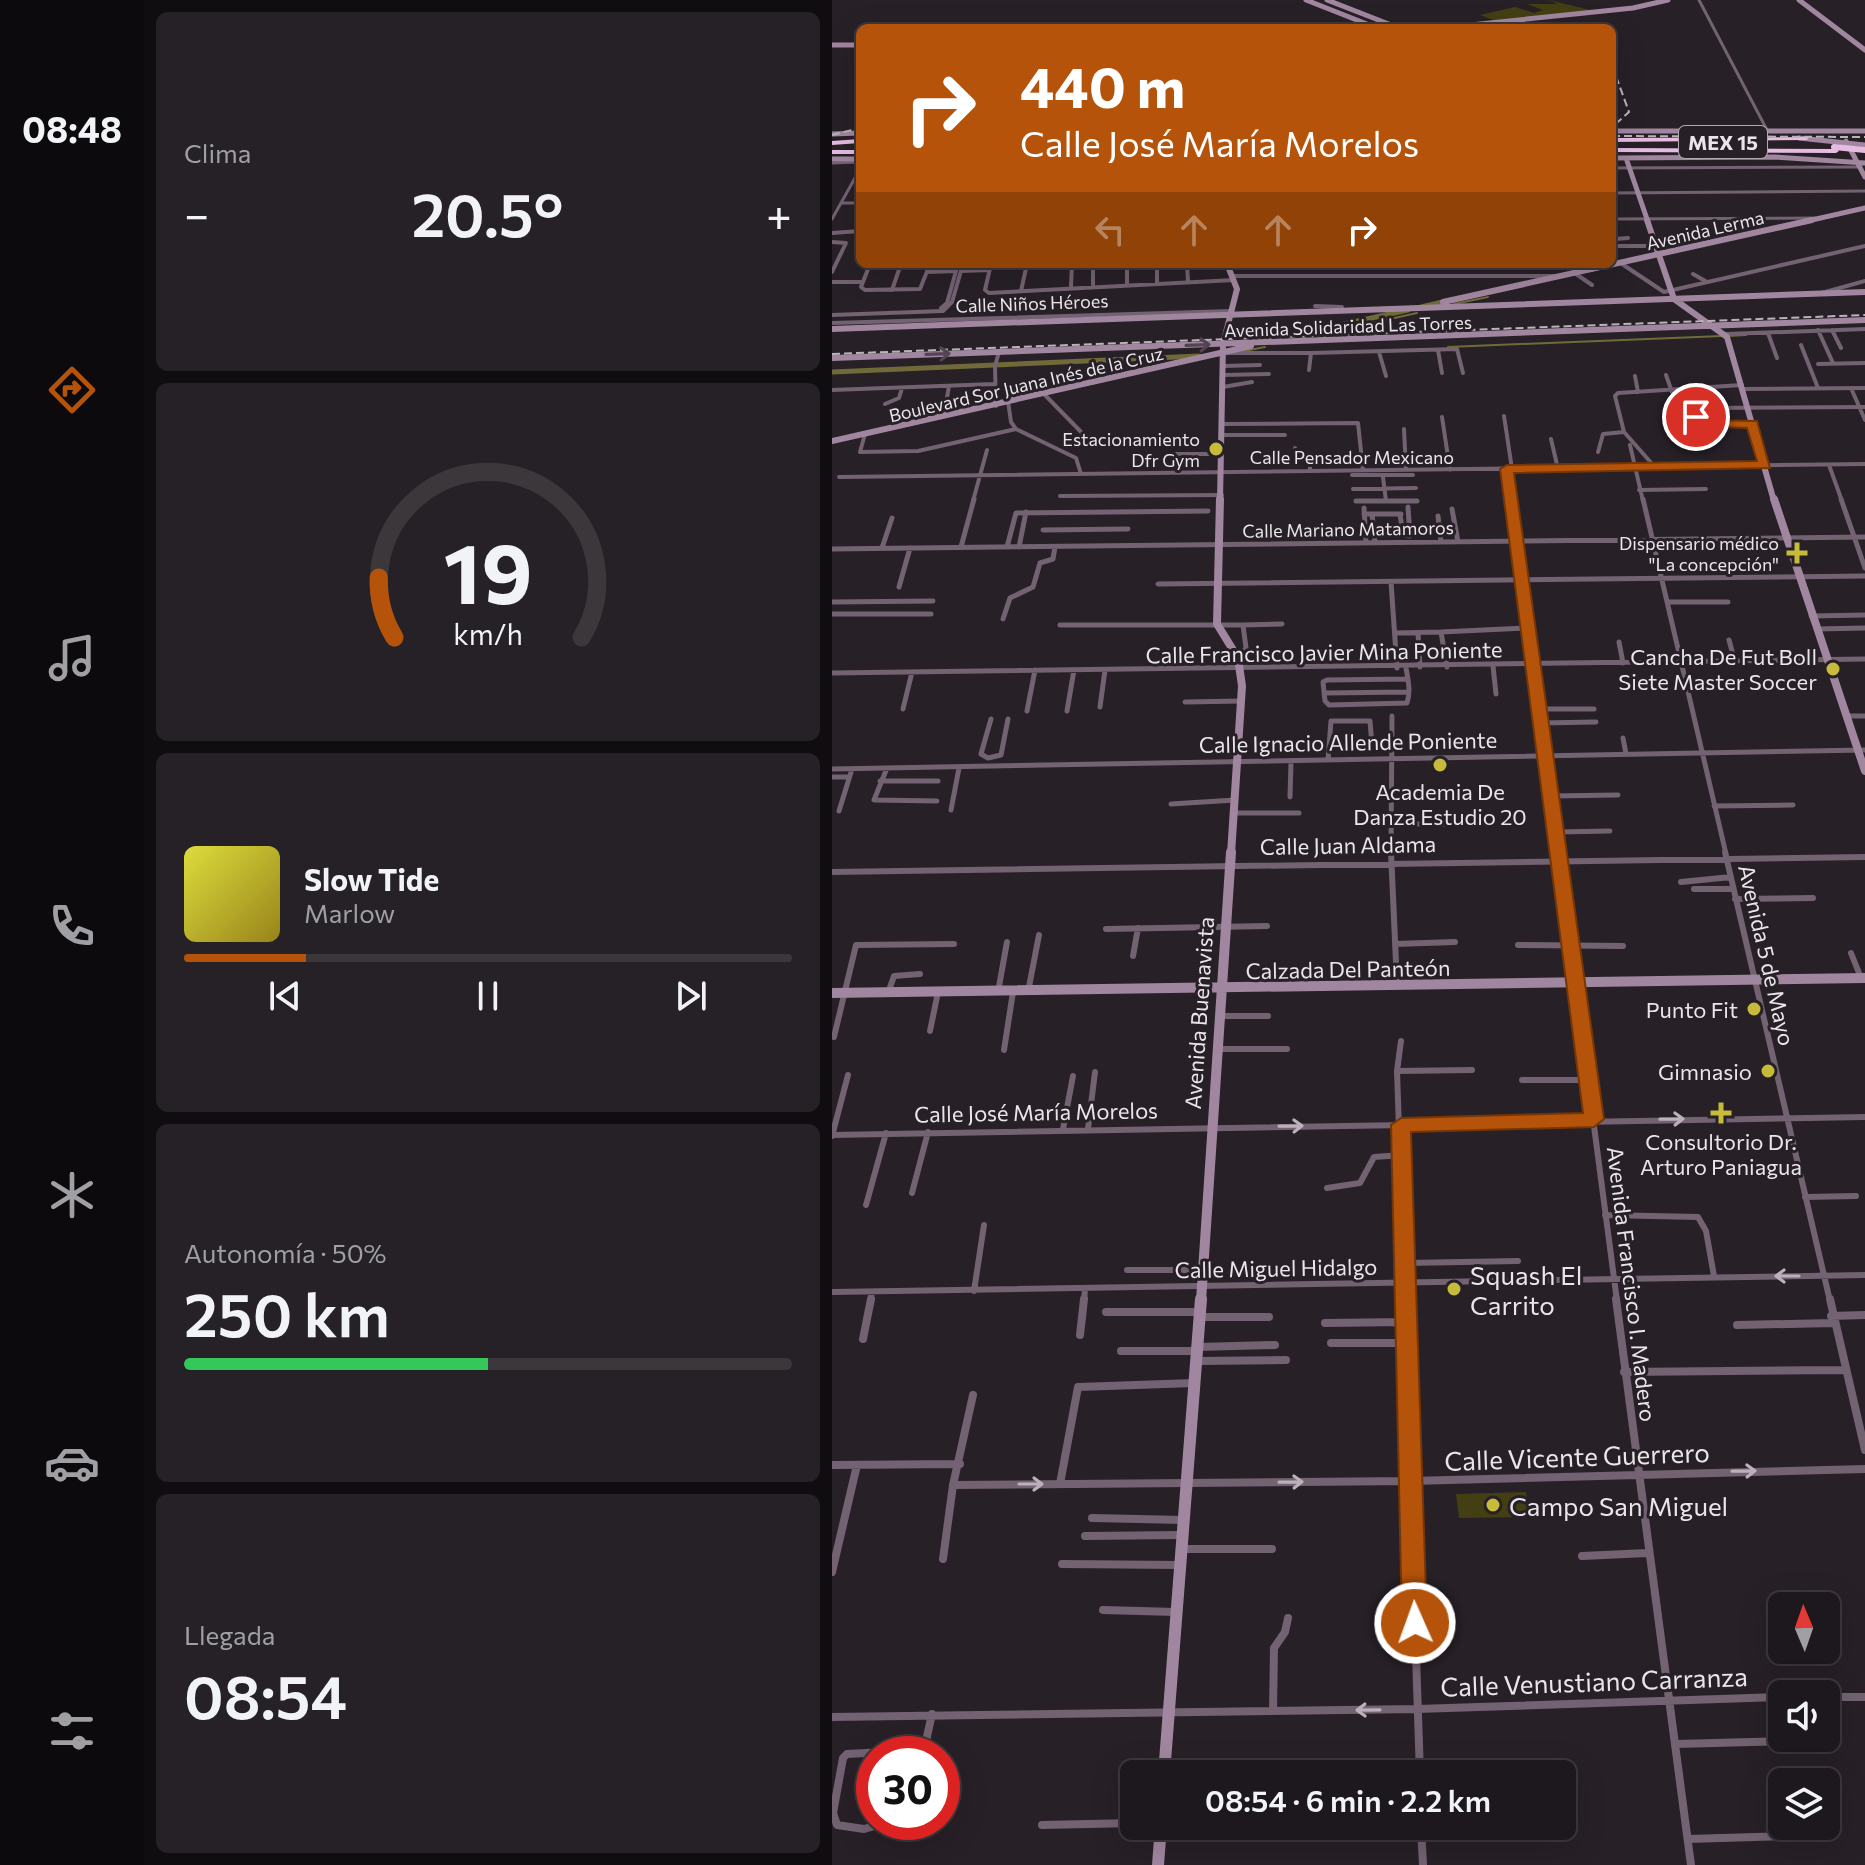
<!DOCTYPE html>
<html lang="es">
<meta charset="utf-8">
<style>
body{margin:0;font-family:Commissioner,sans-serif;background:#252126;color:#f1f3f6;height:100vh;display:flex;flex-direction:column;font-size:30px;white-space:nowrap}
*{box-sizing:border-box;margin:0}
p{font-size:26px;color:#a0a0a4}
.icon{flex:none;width:44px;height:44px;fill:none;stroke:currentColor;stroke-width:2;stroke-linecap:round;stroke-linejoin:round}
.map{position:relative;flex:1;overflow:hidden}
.side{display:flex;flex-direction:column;gap:12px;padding:12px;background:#100d10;width:688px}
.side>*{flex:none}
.hud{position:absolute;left:24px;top:24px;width:760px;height:244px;border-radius:12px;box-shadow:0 8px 32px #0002,0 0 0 2px #3b373b;background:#b45309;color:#fff;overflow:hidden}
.needle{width:52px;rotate:358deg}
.fabs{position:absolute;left:936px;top:1592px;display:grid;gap:16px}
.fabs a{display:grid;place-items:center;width:72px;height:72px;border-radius:12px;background:#1d181d;box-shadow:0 8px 32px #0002,0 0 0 2px #3b373b;font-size:40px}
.speed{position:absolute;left:24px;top:1736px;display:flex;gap:16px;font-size:40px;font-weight:700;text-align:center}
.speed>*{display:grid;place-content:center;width:104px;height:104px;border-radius:50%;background:#1d181d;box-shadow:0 8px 32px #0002,0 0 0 2px #3b373b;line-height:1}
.speed .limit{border:12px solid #d22;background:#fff;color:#111}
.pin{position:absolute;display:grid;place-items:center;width:68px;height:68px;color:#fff;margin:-34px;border:4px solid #fff;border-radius:50%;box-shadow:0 2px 8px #0007}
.me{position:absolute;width:88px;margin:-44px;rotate:358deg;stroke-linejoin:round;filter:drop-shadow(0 0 6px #0008)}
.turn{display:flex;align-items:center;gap:28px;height:168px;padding:0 32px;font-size:36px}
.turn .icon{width:104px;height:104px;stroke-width:2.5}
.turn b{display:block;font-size:56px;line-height:68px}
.lanes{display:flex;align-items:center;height:76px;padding:0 32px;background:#0003;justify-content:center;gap:40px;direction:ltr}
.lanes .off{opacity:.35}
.big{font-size:60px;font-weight:600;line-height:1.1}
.side .tile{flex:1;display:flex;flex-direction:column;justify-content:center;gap:12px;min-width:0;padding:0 28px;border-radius:12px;background:#252126}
.side .dial{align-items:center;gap:0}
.dial svg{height:208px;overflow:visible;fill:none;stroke:#3b373b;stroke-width:7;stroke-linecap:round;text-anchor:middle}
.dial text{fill:#f1f3f6;stroke:none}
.song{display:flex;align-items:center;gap:24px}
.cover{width:96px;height:96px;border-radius:12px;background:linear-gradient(135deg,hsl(60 70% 55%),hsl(50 70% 35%))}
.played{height:8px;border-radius:4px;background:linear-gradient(90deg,#b45309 20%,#3b373b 20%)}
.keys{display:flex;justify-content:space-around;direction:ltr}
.heat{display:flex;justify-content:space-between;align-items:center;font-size:44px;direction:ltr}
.charge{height:12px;border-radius:6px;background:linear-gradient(90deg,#34c759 50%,#3b373b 0)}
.trip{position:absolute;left:288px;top:1760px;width:456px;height:80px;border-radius:12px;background:#1d181d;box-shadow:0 8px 32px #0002,0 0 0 2px #3b373b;font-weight:600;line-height:80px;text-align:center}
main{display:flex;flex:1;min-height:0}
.tab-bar{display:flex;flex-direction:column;width:144px;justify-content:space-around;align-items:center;background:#0c0a0c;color:#a0a0a4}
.tab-bar .icon{width:56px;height:56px}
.tab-bar .active{color:#b45309}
.tab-bar b{font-size:36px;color:#f1f3f6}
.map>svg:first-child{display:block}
</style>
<main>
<nav class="tab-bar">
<b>08:48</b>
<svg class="icon active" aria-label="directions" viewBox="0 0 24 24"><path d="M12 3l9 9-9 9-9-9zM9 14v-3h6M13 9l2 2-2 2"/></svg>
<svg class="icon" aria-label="music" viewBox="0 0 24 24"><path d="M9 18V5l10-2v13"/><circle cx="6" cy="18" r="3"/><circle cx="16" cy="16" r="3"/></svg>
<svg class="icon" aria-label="phone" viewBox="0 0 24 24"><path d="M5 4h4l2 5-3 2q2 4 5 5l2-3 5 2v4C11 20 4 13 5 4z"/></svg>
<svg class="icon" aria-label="climate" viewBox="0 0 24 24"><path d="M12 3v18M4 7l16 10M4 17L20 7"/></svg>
<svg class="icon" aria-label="car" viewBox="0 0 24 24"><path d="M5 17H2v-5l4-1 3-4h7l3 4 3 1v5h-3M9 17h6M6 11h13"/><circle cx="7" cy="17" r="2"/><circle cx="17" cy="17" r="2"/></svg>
<svg class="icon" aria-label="filters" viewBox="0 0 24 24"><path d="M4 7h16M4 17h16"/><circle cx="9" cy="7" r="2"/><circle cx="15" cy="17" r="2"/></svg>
</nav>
<section class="side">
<div class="tile"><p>Clima</p>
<div class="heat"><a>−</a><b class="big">20.5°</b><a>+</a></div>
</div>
<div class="tile dial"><svg viewBox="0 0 100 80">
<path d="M14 69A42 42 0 1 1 86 69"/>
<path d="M14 69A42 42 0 0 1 8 46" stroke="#b45309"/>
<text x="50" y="56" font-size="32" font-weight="700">19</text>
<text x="50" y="72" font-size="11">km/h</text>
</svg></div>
<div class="tile">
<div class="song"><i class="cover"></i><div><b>Slow Tide</b><p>Marlow</p></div></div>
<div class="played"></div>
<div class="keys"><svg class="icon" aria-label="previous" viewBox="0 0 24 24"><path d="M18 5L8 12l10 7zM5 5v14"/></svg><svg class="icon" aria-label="pause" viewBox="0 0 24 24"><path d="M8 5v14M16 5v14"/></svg><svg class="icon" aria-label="next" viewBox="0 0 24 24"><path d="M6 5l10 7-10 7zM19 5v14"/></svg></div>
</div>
<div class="tile"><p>Autonomía · 50%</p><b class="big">250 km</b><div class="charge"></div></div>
<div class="tile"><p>Llegada</p><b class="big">08:54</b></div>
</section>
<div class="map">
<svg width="1033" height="1865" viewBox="0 0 1033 1865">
<rect width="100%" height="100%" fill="#272027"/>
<path fill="#443f13" d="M 717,0 L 762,11 L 664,21 L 648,15 L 683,7 L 702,13 L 711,10 L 695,4 L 726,4 Z
M 694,1492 L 697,1517 L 627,1518 L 624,1494 Z"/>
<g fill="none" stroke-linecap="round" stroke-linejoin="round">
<path stroke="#6f6a37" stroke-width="2" d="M 622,304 L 656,297
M 896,336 L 914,335
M 471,338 L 585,313
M 616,347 L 890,336
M 412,351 L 433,347"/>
<path stroke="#6f6a37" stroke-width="5" d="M 589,307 L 619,300
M 471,333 L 576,310
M 0,372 L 367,356"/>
<path stroke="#736272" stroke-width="3" d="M 867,0 L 935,130
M 0,163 L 28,162
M 780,168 L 1029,167
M 780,193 L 1033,191
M 9,203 L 28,203
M 0,219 L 28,169
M 780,219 L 984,218"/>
<path stroke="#736272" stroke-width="4" d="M 0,233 L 28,231
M 24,233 L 28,220
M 0,242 L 14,243 L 0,272
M 780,246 L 825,246
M 784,246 L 783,239 L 796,238
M 38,264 L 29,287 L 33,290 L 88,289 L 98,264
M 159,264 L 153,290 L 157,293 L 402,280
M 261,264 L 261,285
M 295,264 L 295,284
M 325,264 L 325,283
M 355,264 L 356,282
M 790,264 L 832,292
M 733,267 L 753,266 L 760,270
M 129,271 L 157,270
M 96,272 L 124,271
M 744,274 L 760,285
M 861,274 L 875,282
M 401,276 L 729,276
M 0,282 L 30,282
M 239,286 L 240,264
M 60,290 L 69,264
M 189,291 L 195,264
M 832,292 L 1033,246
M 986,294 L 1033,281
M 483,306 L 510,307 L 502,311
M 109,308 L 115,303 L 126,264
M 0,315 L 111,311 L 120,302 L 131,264
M 0,323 L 400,311
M 986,330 L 1001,363
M 1000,330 L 1009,348
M 936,333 L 945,358
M 894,334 L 1033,329
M 969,345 L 986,388
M 606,350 L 610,373
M 547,352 L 554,376
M 394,353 L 478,353
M 986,364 L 1033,363
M 391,366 L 428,365
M 477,370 L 479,353 L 625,349 L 631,373
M 391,375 L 437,374
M 834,375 L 840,392
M 803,376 L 806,392
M 391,387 L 420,382
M 1019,388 L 1033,420
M 911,389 L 1033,388
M 0,390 L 162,384
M 211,393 L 255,438
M 176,401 L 179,422 L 184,429 L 244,458 L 249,474
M 53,404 L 67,398 L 70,388
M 164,406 L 163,366 L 167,352
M 871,408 L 1033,407
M 112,415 L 117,386
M 672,416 L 680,469
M 610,417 L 618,470
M 839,417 L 863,417 L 870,424 L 921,424
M 391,424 L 526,423 L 531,470
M 572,429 L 574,470
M 792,432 L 822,466
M 33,434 L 28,452 L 86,451 L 184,429
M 390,435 L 453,435
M 719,439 L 726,469
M 798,445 L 811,501
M 463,448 L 463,459 L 478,461 L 478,471
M 766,452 L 771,434 L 792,432 L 783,396 L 786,393 L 910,385
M 340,454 L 389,454
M 997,465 L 1010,501
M 675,469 L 679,501
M 520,475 L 581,475
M 7,477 L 1033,464
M 551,477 L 554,501
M 521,489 L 584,488
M 807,490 L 874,489
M 228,496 L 390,495
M 141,501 L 155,450
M 524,501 L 585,501"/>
<path stroke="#736272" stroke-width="5" d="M 679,499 L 726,854
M 811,499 L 894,854
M 1009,499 L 1033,568
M 524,501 L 585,501
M 532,508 L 534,543
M 620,509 L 626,542
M 532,514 L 569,514
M 540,514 L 543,543
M 568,514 L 571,535 L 578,536 L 576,507
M 606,516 L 609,542
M 211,530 L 296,529
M 129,547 L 142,499
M 175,547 L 184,513 L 376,511
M 187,547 L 194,512
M 50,548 L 60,518
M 0,549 L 1033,537
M 559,582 L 565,668
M 326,584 L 1033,576
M 67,587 L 78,548
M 0,602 L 101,601
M 835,602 L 896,602
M 0,614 L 99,614
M 979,616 L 1033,615
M 171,619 L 178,598 L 201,587 L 208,563 L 221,559 L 223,547
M 228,625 L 411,625 L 414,648 L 406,658
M 411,625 L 450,624
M 984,629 L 1033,628
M 609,632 L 696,628
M 563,633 L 609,632 L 615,667
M 586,633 L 588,667
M 897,640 L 903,662
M 787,642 L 791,663
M 661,666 L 664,694
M 574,668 C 576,680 579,691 575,703 L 497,705 L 493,701 L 491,682 L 495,680 L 576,679
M 0,673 L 1033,659
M 492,693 L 577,692
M 353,702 L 409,701
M 268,707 L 273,670
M 71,709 L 80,672
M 708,709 L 762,709
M 195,711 L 203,670
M 235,711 L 242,670
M 1014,716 L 1033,716
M 159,719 L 149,754 L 156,758 L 169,755 L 176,719
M 709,723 L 764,722
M 791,738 L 794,754
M 496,760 L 499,721 L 538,721 L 540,746
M 55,768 L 42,800 L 105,801
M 0,769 L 1033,750
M 0,777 L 17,777
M 48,781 L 106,781
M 718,796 L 786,795
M 458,797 L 459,762
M 339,804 L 403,800
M 882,806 L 961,805
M 119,810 L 127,768
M 7,811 L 20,769
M 402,813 L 467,813
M 560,824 L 613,824
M 724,832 L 778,831
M 559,854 L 560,716"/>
<path stroke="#736272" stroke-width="6" d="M 559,852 L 565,985
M 726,852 L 785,1301
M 893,852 L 998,1301
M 0,872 L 1033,857
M 849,882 L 899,877
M 862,889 L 901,889
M 903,899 L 981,898
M 274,929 L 435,926
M 563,944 L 623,942
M 686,945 L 791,946
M 1019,953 L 1029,978
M 301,956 L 306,928
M 166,992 L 175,942
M 196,992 L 207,935
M 56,993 L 62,976 L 88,974
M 388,1016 L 436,1016
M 98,1031 L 106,992
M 2,1037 L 24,945 L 122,944
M 569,1041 L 565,1071 L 573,1301
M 386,1049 L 455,1049
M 172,1050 L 181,992
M 565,1071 L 640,1070
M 690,1080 L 755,1080
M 231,1129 L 241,1076
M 256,1129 L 263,1072
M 0,1135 L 1033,1117
M 0,1136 L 16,1075
M 495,1188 L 528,1183 L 542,1157 L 570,1155
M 80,1193 L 96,1132
M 973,1197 L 1024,1196
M 34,1205 L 54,1133
M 773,1215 L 866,1217 L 874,1231 L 882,1276
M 574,1263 L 686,1261
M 295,1270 L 368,1270
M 142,1291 L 152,1225
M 0,1292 L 1033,1275
M 38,1301 L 40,1292
M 252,1301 L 253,1289"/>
<path stroke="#736272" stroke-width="8" d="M 572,1299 L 588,1774
M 784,1299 L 859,1865
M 998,1299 L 1033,1450
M 274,1312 L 366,1312
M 999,1316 L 1033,1315
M 366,1317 L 437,1317
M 493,1323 L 574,1322
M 905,1325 L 1001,1323
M 248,1335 L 252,1299
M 31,1339 L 39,1299
M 499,1343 L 575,1343
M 365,1347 L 443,1345
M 289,1351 L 365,1351
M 365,1361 L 454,1360
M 792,1372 L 1013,1370
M 0,1465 L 128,1464
M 228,1484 L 246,1387 L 362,1383
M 121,1485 L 579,1481 L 1033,1469
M 260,1518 L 352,1520
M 253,1536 L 349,1535
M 350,1549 L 440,1549
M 750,1556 L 815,1553
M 111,1559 L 121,1485 L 141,1395
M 230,1564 L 348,1565
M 0,1572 L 25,1465
M 271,1610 L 344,1612
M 994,1697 L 1033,1697
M 441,1711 L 442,1648 L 453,1632 L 456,1618
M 0,1717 L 585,1709 L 950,1697
M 844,1744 L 957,1741
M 57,1822 L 32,1829 L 5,1825 L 1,1813 L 11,1758 L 15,1754 L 92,1750 L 100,1714
M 210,1825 L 302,1823
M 589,1826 L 591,1865
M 856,1839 L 959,1836"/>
<path stroke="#a1869f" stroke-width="5" d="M 474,0 L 545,28
M 495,0 L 567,28
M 967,0 L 1033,50
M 609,28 L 801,8 L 836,0
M 0,45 L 28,45
M 780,131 L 1033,131
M 0,134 L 28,133
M 967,138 L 1033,145
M 1014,141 L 1033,177
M 780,158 L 943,157 L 1033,163
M 794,158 L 816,222
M 0,159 L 28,159
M 971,222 L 1033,208"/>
<path stroke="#a1869f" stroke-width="6" d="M 815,220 L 842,299 L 895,337 L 942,501
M 611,302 L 980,220
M 0,329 L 1033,292
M 0,358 L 1033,320
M 0,441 L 419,346
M 388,501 L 391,344 L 405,289 L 395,264"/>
<path stroke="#a1869f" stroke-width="8" d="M 388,499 L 385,624 L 406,658 L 410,686 L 399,854
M 942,499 L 1033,771"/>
<path stroke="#a1869f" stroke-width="10" d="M 0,993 L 1033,978
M 369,1301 L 399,852"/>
<path stroke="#a1869f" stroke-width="12" d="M 332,1774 L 369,1299
M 326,1865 L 329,1826"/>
<path fill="#e6bbe2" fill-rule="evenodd" d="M 976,137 L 976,139 L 974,140 L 780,142 L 780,138 Z
M 28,139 L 28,143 L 0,145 L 0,141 Z
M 780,148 L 1004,149 L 1007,151 L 1004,153 L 780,152 Z
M 0,150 L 28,150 L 28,154 L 0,154 Z"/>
<path stroke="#b9b4b9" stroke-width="2" stroke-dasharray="8 4" stroke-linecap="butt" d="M 780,65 L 797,112 L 780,127
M 0,135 L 28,128
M 780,136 L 1033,137
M 0,354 L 1033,315"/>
<path stroke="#e6bbe2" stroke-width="6" d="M 1002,147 L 1033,150"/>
</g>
<defs><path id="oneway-shaft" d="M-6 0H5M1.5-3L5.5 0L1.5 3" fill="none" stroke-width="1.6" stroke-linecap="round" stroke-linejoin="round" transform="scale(2)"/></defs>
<g stroke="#524451">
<use href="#oneway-shaft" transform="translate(366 345) rotate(-2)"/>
<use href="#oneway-shaft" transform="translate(106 354) rotate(-2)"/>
</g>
<g stroke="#bab1ba">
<use href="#oneway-shaft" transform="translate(840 1119) rotate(-1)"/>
<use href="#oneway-shaft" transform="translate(459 1126) rotate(-1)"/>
<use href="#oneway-shaft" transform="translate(955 1276) rotate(180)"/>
<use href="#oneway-shaft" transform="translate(912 1471) rotate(-1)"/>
<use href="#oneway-shaft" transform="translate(459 1482) rotate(-1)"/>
<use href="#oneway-shaft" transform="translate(199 1484)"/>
<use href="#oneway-shaft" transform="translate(536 1710) rotate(179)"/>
</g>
<path fill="#b45309" stroke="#753606" stroke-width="2" d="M 864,413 L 873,420 L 925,421 L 938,468 L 682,473 L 772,1119 L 762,1127 L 579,1132 L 595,1623 L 592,1631 L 583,1635 L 574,1631 L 570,1623 L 559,1125 L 569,1118 L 751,1113 L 668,469 L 675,465 L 925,461 L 915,428 L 865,426 L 858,417 Z"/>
<g fill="#c7bb3b" stroke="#272027" stroke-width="3">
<circle cx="384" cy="449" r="8"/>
<path d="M961 541h8v8h8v8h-8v8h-8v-8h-8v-8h8z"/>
<circle cx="1001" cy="669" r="8"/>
<circle cx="608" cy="765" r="8"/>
<circle cx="922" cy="1009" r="8"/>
<circle cx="936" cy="1071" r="8"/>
<path d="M885 1101h8v8h8v8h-8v8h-8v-8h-8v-8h8z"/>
<circle cx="622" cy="1289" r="8"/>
<circle cx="661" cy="1505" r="8"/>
</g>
<g text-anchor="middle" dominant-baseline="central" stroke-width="6" stroke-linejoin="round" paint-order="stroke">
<g font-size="18" fill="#eae5ea" stroke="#272027">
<text transform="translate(873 230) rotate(-13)">Avenida Lerma</text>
<text transform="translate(200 303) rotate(-2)">Calle Niños Héroes</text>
<text transform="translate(516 326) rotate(-2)">Avenida Solidaridad Las Torres</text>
<text transform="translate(194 384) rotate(-13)">Boulevard Sor Juana Inés de la Cruz</text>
<text x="520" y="457">Calle Pensador Mexicano</text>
<text transform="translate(516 529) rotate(-1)">Calle Mariano Matamoros</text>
</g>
<g font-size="18" fill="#eae5ea" stroke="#272027" text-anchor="end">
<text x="368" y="439">Estacionamiento<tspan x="368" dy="21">Dfr Gym</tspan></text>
<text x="947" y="543">Dispensario médico<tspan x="947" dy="21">"La concepción"</tspan></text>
</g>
<rect fill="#272027" stroke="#b0aab0" stroke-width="2" x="847" y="126" width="88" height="32" rx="6"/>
<g font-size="20" font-weight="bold" fill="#eae5ea">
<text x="891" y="142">MEX 15</text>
</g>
<g font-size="22" fill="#eae5ea" stroke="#272027">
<text transform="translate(492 652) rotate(-1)">Calle Francisco Javier Mina Poniente</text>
<text transform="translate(516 742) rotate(-1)">Calle Ignacio Allende Poniente</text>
<text transform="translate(516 845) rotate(-1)">Calle Juan Aldama</text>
<text transform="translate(935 955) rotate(77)">Avenida 5 de Mayo</text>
<text transform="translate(516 969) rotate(-1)">Calzada Del Panteón</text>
<text transform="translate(367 1013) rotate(-86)">Avenida Buenavista</text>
<text transform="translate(204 1112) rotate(-1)">Calle José María Morelos</text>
<text transform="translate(444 1268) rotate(-1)">Calle Miguel Hidalgo</text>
<text transform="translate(800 1284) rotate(83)">Avenida Francisco I. Madero</text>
</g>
<g font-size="22" fill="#eae5ea" stroke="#272027" text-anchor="end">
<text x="985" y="656">Cancha De Fut Boll<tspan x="985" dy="25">Siete Master Soccer</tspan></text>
<text x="608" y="791" text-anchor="middle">Academia De<tspan x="608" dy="25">Danza Estudio 20</tspan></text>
<text x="906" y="1009">Punto Fit</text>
<text x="920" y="1071">Gimnasio</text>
<text x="889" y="1141" text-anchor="middle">Consultorio Dr.<tspan x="889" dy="25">Arturo Paniagua</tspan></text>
</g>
<g font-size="26" fill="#eae5ea" stroke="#272027" text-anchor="start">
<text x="638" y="1274">Squash El<tspan x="638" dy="30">Carrito</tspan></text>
<text x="677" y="1505">Campo San Miguel</text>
</g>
<g font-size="26" fill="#eae5ea" stroke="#272027">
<text transform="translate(745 1456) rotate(-2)">Calle Vicente Guerrero</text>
<text transform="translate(762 1681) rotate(-2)">Calle Venustiano Carranza</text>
</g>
</g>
</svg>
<div class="fabs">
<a><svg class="needle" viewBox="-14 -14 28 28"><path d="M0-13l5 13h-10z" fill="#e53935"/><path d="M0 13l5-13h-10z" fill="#a0a0a4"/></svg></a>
<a><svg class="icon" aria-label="sound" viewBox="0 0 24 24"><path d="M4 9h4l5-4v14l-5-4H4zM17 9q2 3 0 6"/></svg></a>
<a><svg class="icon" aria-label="layers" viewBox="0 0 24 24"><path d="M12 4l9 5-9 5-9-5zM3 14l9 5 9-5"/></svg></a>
</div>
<div class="speed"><div class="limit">30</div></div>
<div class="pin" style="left:864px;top:417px;background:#d93025"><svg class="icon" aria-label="arrive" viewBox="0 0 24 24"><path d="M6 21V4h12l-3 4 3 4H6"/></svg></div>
<svg class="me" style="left:583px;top:1623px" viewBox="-20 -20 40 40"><circle r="17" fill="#b45309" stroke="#fff" stroke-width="3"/><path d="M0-11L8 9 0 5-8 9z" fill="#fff"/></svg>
<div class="trip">08:54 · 6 min · 2.2 km</div>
<div class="hud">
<div class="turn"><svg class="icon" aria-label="right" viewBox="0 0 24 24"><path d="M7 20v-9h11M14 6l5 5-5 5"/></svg><div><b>440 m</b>Calle José María Morelos</div></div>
<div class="lanes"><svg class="icon off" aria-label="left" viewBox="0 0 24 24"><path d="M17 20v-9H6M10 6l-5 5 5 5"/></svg><svg class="icon off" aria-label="ahead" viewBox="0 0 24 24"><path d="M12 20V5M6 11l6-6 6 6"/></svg><svg class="icon off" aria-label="ahead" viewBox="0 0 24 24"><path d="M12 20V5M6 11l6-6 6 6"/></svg><svg class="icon" aria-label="right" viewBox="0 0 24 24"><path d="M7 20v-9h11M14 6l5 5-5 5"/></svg></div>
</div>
</div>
</main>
